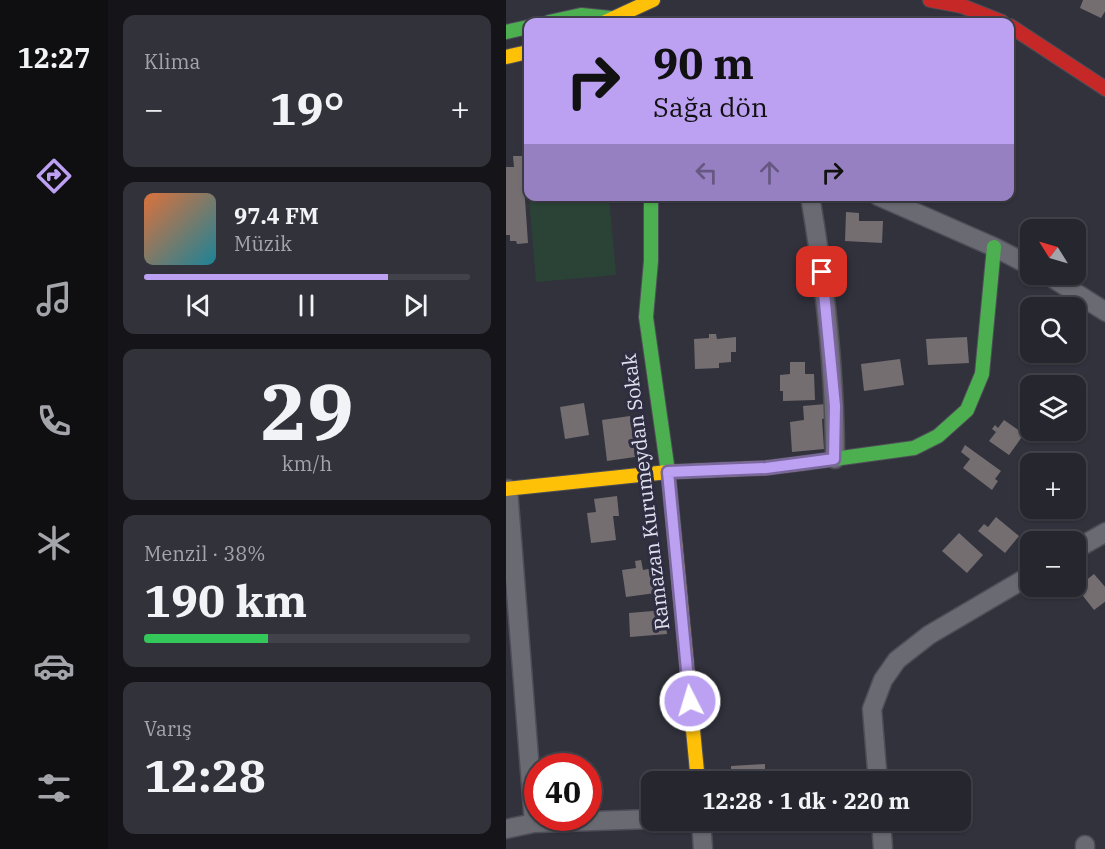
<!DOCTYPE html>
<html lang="tr">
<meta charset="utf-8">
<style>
body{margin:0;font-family:"IBM Plex Serif",serif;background:#32323a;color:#f1f3f6;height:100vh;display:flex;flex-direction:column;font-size:22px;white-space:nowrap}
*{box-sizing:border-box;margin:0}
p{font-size:20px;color:#a4a5aa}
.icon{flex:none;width:33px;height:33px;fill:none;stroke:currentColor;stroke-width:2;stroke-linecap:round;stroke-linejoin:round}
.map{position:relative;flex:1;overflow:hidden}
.details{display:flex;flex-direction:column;gap:15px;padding:15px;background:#151519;width:398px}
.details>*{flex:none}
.guide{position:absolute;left:18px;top:18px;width:490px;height:183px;border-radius:12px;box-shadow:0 2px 4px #0004,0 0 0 2px #42434a;background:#bca0f2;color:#111;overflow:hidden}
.needle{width:39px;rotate:307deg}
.controls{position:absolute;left:514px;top:219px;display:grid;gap:12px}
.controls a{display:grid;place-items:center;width:66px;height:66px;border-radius:12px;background:#26262e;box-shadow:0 2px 4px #0004,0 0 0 2px #42434a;font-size:30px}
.speed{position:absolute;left:18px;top:753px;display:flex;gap:12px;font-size:30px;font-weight:700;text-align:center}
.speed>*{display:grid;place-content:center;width:78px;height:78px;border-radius:50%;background:#26262e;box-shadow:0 2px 4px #0004,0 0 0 2px #42434a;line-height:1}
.speed .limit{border:9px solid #d22;background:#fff;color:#111}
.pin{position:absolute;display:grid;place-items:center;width:51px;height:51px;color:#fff;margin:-26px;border-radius:12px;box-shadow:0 3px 9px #0006}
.me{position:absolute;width:66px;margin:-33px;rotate:355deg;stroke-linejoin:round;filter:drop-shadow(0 0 4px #0008)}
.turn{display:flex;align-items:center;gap:21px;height:126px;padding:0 30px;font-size:27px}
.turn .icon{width:78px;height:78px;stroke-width:2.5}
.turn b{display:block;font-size:42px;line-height:51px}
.lanes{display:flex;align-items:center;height:57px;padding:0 30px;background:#0003;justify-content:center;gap:30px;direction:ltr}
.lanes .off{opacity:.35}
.big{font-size:45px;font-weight:700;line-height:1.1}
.details .card{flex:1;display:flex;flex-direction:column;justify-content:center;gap:9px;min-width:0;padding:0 21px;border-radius:12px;background:#32323a}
.details .dial{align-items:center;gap:0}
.dial b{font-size:78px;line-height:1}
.song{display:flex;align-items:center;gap:18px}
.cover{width:72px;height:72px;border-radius:9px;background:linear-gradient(135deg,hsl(20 70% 55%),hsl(190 70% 35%))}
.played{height:6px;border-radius:3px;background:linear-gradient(90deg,#bca0f2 75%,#42434a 75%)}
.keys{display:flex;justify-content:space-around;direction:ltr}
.heat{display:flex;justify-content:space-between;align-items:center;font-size:33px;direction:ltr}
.charge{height:9px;border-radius:4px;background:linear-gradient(90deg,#34c759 38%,#42434a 0)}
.trip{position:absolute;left:135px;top:771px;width:330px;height:60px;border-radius:12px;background:#26262e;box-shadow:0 2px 4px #0004,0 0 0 2px #42434a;font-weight:700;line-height:60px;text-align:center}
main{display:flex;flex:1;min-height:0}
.dock{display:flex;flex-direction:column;width:108px;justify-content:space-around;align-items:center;background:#0f0f12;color:#a4a5aa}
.dock .icon{width:42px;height:42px}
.dock .on{color:#bca0f2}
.dock b{font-size:27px;color:#f1f3f6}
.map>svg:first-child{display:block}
</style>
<main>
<nav class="dock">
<b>12:27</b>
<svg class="icon on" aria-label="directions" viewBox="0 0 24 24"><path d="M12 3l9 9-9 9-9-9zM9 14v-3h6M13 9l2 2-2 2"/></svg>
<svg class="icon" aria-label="music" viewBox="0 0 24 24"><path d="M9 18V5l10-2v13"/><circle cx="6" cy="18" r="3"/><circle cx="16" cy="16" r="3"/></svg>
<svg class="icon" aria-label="phone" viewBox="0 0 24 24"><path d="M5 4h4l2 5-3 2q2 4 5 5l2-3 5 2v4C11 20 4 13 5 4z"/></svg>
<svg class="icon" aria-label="climate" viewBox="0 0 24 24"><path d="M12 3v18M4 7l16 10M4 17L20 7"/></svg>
<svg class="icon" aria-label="car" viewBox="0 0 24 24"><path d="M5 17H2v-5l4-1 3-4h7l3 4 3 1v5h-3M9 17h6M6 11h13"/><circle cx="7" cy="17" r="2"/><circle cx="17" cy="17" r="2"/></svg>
<svg class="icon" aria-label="filters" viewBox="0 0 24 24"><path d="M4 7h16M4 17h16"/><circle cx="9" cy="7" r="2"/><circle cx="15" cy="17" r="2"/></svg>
</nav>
<section class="details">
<div class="card"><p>Klima</p>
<div class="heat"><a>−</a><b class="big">19°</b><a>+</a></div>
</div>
<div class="card">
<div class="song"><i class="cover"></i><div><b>97.4 FM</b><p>Müzik</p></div></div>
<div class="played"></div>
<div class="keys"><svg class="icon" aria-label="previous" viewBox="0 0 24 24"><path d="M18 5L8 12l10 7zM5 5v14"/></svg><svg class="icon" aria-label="pause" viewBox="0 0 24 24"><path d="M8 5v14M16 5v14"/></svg><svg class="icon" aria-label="next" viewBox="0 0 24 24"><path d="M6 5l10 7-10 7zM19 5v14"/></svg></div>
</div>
<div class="card dial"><b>29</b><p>km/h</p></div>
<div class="card"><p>Menzil · 38%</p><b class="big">190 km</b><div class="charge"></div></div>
<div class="card"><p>Varış</p><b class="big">12:28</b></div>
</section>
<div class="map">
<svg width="600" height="849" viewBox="0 0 600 849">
<rect width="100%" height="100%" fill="#32323d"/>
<path fill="#2a4336" d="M 23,197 L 103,197 L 110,275 L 30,282 Z"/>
<path fill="#746e71" d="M 577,0 L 600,0 L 600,10 L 595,18 L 574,8 Z
M 7,156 L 16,156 L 22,243 L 11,244 L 10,241 L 4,241 L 4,235 L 0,235 L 0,167 L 8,167 Z
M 340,212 L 353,213 L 353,221 L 377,221 L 376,243 L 339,241 Z
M 203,334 L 210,334 L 211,339 L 230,337 L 230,352 L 225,352 L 225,362 L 213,363 L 213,368 L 189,369 L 188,339 L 203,338 Z
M 461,337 L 463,363 L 422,365 L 420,339 Z
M 394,359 L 398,385 L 358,391 L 355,364 Z
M 284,362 L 299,362 L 299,374 L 308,374 L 309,400 L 277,401 L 277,391 L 274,391 L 274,375 L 284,374 Z
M 78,403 L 83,435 L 59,439 L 54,407 Z
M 320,404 L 321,418 L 316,419 L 318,449 L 286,452 L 284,422 L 298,420 L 297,406 Z
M 124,416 L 129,457 L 101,461 L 96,420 Z
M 498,420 L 518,434 L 503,455 L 483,441 L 490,432 L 486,429 L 489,425 L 492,428 Z
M 459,445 L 495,471 L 489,479 L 492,481 L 486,490 L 457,468 L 464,459 L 455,452 Z
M 111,496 L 113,516 L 107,516 L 110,540 L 85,543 L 81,513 L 90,512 L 88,499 Z
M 490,517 L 513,536 L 499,553 L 472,531 L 478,524 L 482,527 Z
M 453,533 L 477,555 L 461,573 L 436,551 Z
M 135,560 L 137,570 L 153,567 L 157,592 L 120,597 L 116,570 L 130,568 L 129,561 Z
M 588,574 L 600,588 L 600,601 L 588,610 L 570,587 L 570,578 L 573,576 L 578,582 Z
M 159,610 L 161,634 L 124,637 L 123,613 Z
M 259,764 L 259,773 L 266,773 L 267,782 L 225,782 L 225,766 Z"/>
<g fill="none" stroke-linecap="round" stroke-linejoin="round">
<defs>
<path id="street" d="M 304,196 C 319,283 329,371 329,459
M 372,196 L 488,247 L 525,266
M 540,274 L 600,312
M 2,489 L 28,823
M 570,549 L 600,532
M 372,782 L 366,709 L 377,680 L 391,660 L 423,635 L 525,575
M 195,820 L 197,849
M 375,820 L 377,849
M 0,829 L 28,823 L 146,819
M 579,845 L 579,849"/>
<path id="fast" d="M 43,22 L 75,15 L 105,18
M 0,32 L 22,27
M 145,196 L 145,261 L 140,317 L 162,472 L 169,542
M 299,463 L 408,448 L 432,436 L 461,410 L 476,374 L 488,247"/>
<path id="slow" d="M 99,22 L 147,0
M 0,57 L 22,52
M 0,489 L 162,472 L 259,468 L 299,463
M 169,542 L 192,782"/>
<path id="jam" d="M 424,0 L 456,6 L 496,22
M 504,26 L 600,89"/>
</defs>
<use href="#street" stroke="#4f4e58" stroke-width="21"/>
<use href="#fast" stroke="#4f4e58" stroke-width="16"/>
<use href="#slow" stroke="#4f4e58" stroke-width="16"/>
<use href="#jam" stroke="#4f4e58" stroke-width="16"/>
<use href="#street" stroke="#6a6a73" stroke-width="18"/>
<use href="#fast" stroke="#4caf50" stroke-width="14"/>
<use href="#slow" stroke="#ffc107" stroke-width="14"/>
<use href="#jam" stroke="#c62828" stroke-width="14"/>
</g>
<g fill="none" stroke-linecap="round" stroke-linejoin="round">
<defs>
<path id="route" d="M 184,701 L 162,472 L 260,468 L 328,459 L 329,406 L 316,272"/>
</defs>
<use href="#route" stroke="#7a689d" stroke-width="15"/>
<use href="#route" stroke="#bca0f2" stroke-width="10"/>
</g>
<g text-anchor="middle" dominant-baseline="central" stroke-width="6" stroke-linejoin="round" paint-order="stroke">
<g font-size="20" fill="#e0e0ee" stroke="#2e2d42">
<text transform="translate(139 492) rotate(-97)">Ramazan Kurumeydan Sokak</text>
</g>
</g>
</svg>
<div class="controls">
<a><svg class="needle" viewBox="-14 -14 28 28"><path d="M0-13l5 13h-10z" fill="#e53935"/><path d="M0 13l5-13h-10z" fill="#a4a5aa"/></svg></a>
<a><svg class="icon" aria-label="search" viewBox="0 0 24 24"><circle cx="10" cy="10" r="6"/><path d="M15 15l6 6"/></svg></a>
<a><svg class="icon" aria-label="layers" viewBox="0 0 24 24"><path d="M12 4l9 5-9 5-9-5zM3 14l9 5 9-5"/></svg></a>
<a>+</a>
<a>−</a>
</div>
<div class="speed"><div class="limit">40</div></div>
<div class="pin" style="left:316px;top:272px;background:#d93025"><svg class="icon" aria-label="arrive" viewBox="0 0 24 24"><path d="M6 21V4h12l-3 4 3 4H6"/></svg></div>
<svg class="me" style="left:184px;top:701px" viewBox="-20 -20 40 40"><circle r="17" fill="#bca0f2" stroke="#fff" stroke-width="3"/><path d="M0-11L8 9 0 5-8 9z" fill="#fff"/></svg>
<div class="trip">12:28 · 1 dk · 220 m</div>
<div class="guide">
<div class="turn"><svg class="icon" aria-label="right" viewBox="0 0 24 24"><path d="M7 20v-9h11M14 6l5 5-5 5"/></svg><div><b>90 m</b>Sağa dön</div></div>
<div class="lanes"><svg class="icon off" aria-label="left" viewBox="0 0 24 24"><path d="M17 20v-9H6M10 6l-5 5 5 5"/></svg><svg class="icon off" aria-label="ahead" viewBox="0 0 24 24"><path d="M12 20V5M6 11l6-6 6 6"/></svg><svg class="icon" aria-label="right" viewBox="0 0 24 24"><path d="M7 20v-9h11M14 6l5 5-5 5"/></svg></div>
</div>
</div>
</main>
